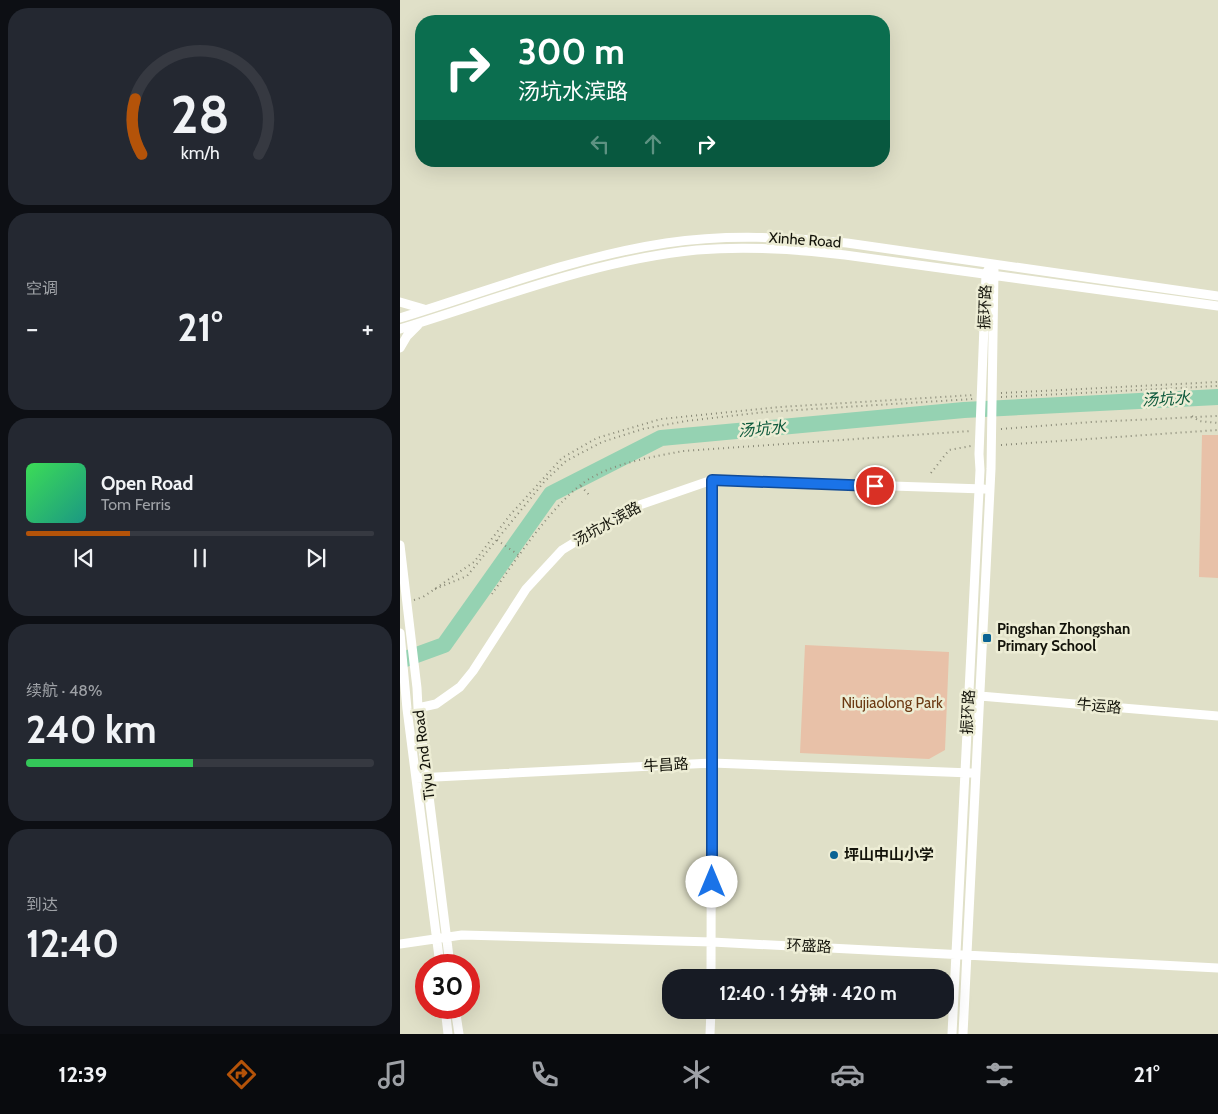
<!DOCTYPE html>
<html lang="zh">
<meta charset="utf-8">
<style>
body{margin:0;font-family:Cabin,"Noto Sans SC",sans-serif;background:#242831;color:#f1f3f6;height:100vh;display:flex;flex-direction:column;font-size:19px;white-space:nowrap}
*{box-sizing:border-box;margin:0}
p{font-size:16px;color:#9ea1a6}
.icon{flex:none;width:28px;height:28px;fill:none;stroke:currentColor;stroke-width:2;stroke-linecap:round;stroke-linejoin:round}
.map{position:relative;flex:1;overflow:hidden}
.sheet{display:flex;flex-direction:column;gap:8px;padding:8px;background:#0d0f14;width:400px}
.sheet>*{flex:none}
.guide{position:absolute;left:15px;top:15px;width:475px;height:152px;border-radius:20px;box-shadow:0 5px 20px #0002;background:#0b6e4f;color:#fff;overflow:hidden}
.speed{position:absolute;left:15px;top:954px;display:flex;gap:10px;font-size:25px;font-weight:700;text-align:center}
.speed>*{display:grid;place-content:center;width:65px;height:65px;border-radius:50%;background:#171b24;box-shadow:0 5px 20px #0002;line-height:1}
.speed .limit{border:8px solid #d22;background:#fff;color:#111}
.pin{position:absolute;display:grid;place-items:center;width:42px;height:42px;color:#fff;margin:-21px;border:2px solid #fff;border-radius:50%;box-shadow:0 1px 5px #0007}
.me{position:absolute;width:55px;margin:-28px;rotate:0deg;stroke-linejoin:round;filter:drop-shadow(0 0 4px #0008)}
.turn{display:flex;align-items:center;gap:18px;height:105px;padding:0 20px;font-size:22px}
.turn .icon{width:65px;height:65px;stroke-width:2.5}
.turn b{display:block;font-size:35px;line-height:42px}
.lanes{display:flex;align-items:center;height:48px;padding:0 20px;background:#0003;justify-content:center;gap:25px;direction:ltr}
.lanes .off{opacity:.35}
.big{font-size:38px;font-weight:800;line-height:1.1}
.sheet .widget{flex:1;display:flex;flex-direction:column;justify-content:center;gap:8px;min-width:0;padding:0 18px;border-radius:20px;background:#242831}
.sheet .dial{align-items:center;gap:0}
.dial svg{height:130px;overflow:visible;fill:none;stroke:#363941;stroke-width:7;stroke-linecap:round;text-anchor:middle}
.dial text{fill:#f1f3f6;stroke:none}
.song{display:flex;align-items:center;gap:15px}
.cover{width:60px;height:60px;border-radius:8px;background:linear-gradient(135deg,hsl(130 70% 55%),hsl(170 70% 35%))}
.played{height:5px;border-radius:2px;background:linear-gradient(90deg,#b45309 30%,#363941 30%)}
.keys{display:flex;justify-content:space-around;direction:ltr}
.heat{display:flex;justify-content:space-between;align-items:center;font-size:28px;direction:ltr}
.charge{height:8px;border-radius:4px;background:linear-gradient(90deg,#34c759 48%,#363941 0)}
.trip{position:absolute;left:262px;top:969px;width:292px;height:50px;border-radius:20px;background:#171b24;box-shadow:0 5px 20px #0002;font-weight:800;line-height:50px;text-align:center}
.dock{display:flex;height:80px;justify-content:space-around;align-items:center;background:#090b0e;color:#9ea1a6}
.dock .icon{width:35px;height:35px}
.dock .selected{color:#b45309}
.dock b{font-size:22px;color:#f1f3f6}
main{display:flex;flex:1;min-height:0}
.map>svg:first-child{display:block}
</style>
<main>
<section class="sheet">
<div class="widget dial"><svg viewBox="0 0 100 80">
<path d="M14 69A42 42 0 1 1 86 69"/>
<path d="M14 69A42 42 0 0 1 10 35" stroke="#b45309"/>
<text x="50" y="56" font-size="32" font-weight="700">28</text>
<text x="50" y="72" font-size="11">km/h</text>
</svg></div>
<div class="widget"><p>空调</p>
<div class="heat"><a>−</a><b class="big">21°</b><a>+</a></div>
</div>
<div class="widget">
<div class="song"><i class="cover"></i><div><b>Open Road</b><p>Tom Ferris</p></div></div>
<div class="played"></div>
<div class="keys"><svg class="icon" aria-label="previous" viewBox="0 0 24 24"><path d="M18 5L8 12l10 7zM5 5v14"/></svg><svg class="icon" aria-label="pause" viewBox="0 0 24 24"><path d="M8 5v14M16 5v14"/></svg><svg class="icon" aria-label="next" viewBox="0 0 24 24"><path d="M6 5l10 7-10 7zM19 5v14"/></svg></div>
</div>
<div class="widget"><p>续航 · 48%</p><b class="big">240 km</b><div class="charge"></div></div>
<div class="widget"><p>到达</p><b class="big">12:40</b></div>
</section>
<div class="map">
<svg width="818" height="1034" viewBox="0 0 818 1034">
<rect width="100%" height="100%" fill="#e0e0c8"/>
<path fill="#e8c1a8" d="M 802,435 L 818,435 L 818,578 L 799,577 Z
M 405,645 L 549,652 L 545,750 L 529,759 L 400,753 Z"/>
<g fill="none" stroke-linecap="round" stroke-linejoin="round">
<path stroke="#95d2b2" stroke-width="16" d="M 0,661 L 44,645 L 151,494 L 261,438 L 564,410 L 818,397"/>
<path stroke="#898977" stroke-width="2" stroke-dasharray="1 4" stroke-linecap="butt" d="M 601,393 L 818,382
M 601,397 L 818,386
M 792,416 L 799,421 L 818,423
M 601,429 L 692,422 L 818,416
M 601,445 L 818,430
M 531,473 L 549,450 L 571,446
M 181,486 L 190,496
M 97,540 L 120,556
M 35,589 L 67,576 L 144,482 L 166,461 L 202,442 L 243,429 L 286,421 L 365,412 L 573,399
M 92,594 C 114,562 158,496 191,478 C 218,462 253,457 283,451 L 571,431
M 14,600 L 23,597 L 74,562 L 110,515 L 162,458 L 197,438 L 261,419 L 380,407 L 574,395"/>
<path stroke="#fff" stroke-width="9" d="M 0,302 L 24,309
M 0,318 C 88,291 174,257 266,243 C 326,234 387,237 447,243 L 818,296
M 0,329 C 98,299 195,260 297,250 C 347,246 396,249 445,255 L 818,306
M 0,348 L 7,336 L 18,325
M 0,545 L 17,688 L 18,708 L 50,965
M 0,633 L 7,709 L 40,965
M 580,696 L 818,716
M 18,708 L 36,704 L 60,687 L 73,671 L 126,589 L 162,550 L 231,508 L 312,480 L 584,489
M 16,778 L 312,763 L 571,773
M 0,944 L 62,935 L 312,942 L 818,968
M 311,978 L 312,480
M 45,1008 L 48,1034
M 55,1008 L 59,1034
M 310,1034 L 311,1010
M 552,1034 L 580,470 L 579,454 L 586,274 L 588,270
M 563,1034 L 591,469 L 594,270"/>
</g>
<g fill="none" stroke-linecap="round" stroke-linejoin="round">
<defs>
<path id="route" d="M 312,882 L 312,480 L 475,486"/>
</defs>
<use href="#route" stroke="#114b97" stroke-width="12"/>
<use href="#route" stroke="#1a73e8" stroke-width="9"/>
</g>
<g fill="#0a6394" stroke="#ededd5" stroke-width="2">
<rect x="582" y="633" width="10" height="10" rx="2.5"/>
<circle cx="434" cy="855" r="5"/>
</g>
<g text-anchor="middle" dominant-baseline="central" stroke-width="5" stroke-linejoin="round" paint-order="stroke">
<g font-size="15" fill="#14140b" stroke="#ededd5">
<text transform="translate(405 240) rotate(4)">Xinhe Road</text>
<text transform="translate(585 307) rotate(-88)">振环路</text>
<text transform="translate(207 524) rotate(-29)">汤坑水滨路</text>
<text transform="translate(699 706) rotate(5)">牛运路</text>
<text transform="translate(568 712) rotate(-87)">振环路</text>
<text transform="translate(24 755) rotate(-97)">Tiyu 2nd Road</text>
<text transform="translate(266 765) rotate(-3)">牛昌路</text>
<text transform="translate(409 946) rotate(3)">环盛路</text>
</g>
<g font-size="15" font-weight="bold" fill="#14140b" stroke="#ededd5" text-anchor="start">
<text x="597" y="629">Pingshan Zhongshan<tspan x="597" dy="17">Primary School</tspan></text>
<text x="444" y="855">坪山中山小学</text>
</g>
<g font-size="15" fill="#6b3912" stroke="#ededd5">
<text x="492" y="703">Niujiaolong Park</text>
</g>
<g font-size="16" font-style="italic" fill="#0e5a3c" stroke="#ededd5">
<text transform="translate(766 399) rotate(-3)">汤坑水</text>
<text transform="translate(362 429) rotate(-5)">汤坑水</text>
</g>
</g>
</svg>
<div class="speed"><div class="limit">30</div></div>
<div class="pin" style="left:475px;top:486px;background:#d93025"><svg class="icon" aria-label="arrive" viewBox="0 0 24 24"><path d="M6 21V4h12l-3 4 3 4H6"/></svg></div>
<svg class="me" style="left:312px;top:882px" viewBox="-20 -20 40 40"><circle r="19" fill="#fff"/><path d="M0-13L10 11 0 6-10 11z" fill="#1a73e8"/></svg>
<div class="trip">12:40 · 1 分钟 · 420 m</div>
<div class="guide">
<div class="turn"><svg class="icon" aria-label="right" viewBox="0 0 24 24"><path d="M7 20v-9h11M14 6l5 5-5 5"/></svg><div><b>300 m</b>汤坑水滨路</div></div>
<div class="lanes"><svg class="icon off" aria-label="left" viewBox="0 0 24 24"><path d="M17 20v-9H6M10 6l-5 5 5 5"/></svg><svg class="icon off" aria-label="ahead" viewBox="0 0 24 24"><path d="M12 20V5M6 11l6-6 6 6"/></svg><svg class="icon" aria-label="right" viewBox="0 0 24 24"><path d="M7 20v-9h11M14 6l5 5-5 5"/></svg></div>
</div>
</div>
</main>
<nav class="dock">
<b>12:39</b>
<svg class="icon selected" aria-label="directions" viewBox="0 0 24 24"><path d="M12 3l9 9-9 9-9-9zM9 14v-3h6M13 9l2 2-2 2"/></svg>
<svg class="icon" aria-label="music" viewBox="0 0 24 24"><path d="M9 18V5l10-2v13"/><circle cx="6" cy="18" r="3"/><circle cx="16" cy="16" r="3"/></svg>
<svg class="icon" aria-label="phone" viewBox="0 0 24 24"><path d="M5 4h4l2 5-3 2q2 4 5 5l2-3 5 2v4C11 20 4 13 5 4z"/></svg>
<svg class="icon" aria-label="climate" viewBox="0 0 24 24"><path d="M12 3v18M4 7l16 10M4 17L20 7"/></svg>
<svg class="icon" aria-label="car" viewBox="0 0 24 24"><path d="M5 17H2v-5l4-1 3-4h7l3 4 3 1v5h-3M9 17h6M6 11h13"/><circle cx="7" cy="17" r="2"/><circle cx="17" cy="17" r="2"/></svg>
<svg class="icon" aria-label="filters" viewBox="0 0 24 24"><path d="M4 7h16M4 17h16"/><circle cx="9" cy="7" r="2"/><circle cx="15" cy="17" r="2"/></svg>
<b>21°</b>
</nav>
